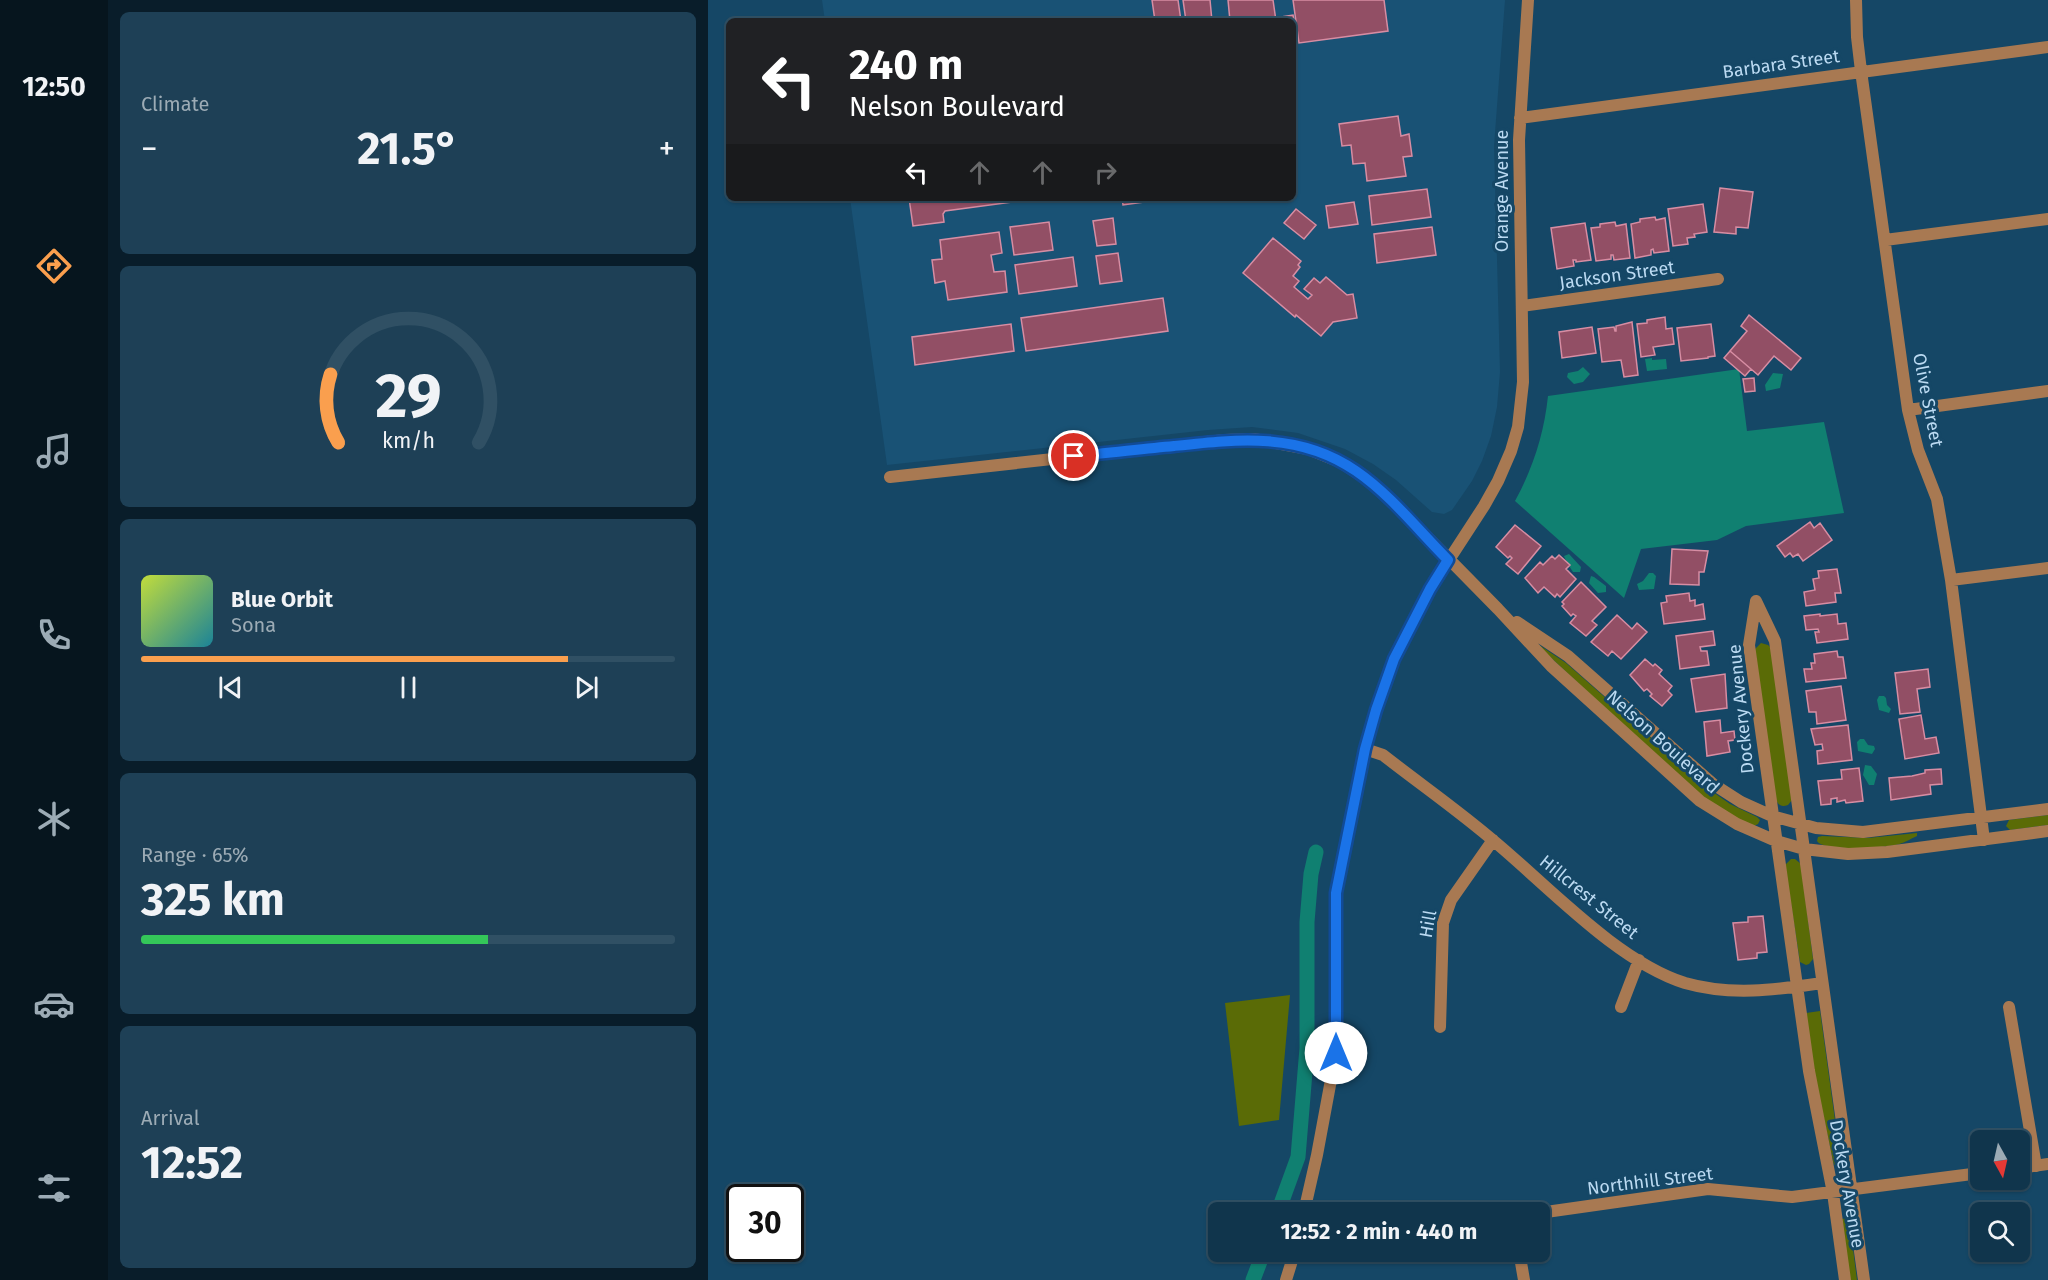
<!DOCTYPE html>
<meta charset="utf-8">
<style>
body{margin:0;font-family:"Fira Sans",sans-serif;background:#1e4056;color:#f1f3f6;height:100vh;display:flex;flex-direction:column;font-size:22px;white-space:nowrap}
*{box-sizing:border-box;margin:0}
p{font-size:20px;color:#9cabb5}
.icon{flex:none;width:33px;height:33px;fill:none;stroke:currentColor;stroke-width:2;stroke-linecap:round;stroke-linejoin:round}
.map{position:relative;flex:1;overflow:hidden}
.side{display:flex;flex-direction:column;gap:12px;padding:12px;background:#091d2a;width:600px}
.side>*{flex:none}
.hud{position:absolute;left:18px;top:18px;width:570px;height:183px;border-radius:9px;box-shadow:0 2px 4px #0004,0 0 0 2px #305064;background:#202124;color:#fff;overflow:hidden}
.needle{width:39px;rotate:172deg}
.controls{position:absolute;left:1262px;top:1130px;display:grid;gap:12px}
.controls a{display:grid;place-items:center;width:60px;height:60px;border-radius:9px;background:#10354c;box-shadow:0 2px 4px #0004,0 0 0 2px #305064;font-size:30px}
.speed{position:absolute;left:18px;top:1184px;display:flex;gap:12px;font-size:30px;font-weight:700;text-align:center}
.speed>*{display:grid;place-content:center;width:78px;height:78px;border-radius:50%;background:#10354c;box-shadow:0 2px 4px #0004,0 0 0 2px #305064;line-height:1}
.speed .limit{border:3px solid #111;border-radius:9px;background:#fff;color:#111}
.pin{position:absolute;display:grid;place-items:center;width:51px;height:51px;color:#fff;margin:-26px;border:3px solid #fff;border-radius:50%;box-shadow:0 2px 6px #0007}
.me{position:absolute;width:66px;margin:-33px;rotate:0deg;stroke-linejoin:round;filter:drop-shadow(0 0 4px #0008)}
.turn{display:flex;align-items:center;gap:21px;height:126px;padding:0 24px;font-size:27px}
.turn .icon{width:78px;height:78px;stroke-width:2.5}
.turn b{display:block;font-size:42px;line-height:51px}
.lanes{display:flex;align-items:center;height:57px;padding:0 24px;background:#0003;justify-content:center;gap:30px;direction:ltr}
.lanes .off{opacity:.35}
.big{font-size:45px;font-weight:700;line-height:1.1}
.side .card{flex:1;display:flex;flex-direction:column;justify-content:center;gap:9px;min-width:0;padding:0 21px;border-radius:9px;background:#1e4056}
.side .dial{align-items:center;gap:0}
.dial svg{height:156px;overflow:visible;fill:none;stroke:#305064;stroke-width:7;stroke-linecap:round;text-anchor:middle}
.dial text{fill:#f1f3f6;stroke:none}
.song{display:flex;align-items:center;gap:18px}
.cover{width:72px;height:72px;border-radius:9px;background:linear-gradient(135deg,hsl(70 70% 55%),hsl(190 70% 35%))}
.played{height:6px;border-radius:3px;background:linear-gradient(90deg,#fa9f4e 80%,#305064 80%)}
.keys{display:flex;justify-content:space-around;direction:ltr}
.heat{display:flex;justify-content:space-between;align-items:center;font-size:33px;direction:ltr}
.charge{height:9px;border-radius:4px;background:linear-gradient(90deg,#34c759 65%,#305064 0)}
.trip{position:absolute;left:500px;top:1202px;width:342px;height:60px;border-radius:9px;background:#10354c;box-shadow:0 2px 4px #0004,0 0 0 2px #305064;font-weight:700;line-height:60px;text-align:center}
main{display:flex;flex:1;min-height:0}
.tabs{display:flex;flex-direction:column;width:108px;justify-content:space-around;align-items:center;background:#06151e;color:#9cabb5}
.tabs .icon{width:42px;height:42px}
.tabs .current{color:#fa9f4e}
.tabs b{font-size:27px;color:#f1f3f6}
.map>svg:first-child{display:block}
</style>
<main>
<nav class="tabs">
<b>12:50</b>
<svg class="icon current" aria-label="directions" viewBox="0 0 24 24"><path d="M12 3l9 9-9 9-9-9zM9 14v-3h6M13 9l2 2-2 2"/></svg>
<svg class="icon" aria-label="music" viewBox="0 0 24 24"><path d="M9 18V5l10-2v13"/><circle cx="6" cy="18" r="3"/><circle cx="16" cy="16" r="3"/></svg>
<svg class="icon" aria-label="phone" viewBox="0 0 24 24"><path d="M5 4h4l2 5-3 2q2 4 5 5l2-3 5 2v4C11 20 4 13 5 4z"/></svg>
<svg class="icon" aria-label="climate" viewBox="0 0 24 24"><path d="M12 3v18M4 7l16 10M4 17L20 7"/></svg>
<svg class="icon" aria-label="car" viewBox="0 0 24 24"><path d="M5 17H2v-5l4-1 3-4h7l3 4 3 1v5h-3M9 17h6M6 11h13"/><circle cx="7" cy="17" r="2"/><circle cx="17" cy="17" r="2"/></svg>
<svg class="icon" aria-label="filters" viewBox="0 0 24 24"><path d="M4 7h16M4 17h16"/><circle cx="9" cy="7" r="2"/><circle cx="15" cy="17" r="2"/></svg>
</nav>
<section class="side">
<div class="card"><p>Climate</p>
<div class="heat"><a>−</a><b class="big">21.5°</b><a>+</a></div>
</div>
<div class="card dial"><svg viewBox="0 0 100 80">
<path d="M14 69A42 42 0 1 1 86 69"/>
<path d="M14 69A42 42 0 0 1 10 34" stroke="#fa9f4e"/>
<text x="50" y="56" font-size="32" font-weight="700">29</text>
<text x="50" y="72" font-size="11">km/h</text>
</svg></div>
<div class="card">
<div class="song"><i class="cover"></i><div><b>Blue Orbit</b><p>Sona</p></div></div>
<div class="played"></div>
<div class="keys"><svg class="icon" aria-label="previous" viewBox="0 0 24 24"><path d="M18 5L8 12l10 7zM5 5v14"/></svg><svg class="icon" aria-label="pause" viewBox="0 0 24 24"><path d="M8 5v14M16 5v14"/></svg><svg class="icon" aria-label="next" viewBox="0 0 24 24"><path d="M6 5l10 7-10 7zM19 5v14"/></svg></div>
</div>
<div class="card"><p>Range · 65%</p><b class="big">325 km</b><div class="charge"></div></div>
<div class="card"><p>Arrival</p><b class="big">12:52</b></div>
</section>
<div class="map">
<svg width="1340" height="1280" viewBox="0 0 1340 1280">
<rect width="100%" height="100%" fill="#154766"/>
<path fill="#195275" d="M 114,0 L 797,0 L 786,146 L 792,372 L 789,407 L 783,436 L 774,461 L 764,481 L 744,510 L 736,514 L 724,512 L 688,480 L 665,464 L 637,449 L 590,433 L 544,427 L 500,430 L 179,465 L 142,198 L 585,198 L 585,21 L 117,21 Z"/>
<path fill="#5a6b06" d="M 825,641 L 858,663 L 1002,790 L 1022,804 L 1049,817 L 1052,820 L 1050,824 L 1046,826 C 999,808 962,769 926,735 C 892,704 859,672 825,641 Z
M 1053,643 L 1060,645 L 1063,648 L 1084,800 L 1080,805 C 1074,807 1071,806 1068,800 L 1047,649 Z
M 1340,815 L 1340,825 L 1302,830 L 1298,826 L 1301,820 Z
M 1209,833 L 1209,836 C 1202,839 1195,844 1187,845 C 1173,848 1116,852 1109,841 L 1110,837 L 1114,836 L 1160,838 Z
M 1083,859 L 1087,859 L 1093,864 L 1105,959 L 1101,964 L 1098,965 L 1092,962 L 1077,865 Z
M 582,995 L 571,1120 L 531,1126 L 517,1003 Z
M 1112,1011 L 1133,1164 L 1126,1165 L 1107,1077 L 1098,1013 Z
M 1141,1218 L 1149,1280 L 1142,1280 L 1134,1219 Z"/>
<path fill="#108071" d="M 944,358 L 944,360 L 958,359 L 959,369 L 939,371 L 937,359 Z
M 875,367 L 882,374 L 875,382 L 866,384 L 859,377 L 860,373 L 870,371 Z
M 1031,369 L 1039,431 L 1116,422 L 1136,513 L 1038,526 L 1009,540 L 933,549 L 916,598 L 807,501 C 825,468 836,434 840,396 Z
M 1065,373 L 1075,374 L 1072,388 L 1058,391 L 1057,385 Z
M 861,554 L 873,567 L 872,572 L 865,572 C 863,569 856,557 856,556 Z
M 941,573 L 945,573 L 948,576 L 946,589 L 931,590 L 929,584 L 935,581 Z
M 883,576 L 886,577 L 898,586 L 898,592 L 890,593 L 881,583 Z
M 1171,696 L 1176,696 L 1178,698 L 1179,705 L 1183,709 L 1181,713 L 1171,710 L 1169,700 Z
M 1152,739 L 1156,739 L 1160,745 L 1166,746 L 1167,749 L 1164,754 L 1150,751 L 1149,742 Z
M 1157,765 L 1163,766 L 1169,774 L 1166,785 L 1161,785 L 1155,775 Z"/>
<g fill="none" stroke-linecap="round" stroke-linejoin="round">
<path stroke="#108071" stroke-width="15" d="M 570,1212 L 590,1157 L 599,1048 L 599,922 L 603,874 L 608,852
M 545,1280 L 556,1251"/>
</g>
<path fill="#924f65" stroke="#d78da3" stroke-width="1.5" d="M 444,0 L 470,0 L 473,21 L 447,21 Z
M 475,0 L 502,0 L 504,21 L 478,21 Z
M 520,0 L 565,0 L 568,21 L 522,21 Z
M 585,0 L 676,0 L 680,31 L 591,43 Z
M 585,15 L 589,38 L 585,38 L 585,21 L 573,21 L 572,17 Z
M 690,116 L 693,136 L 701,134 L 704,156 L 695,157 L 698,176 L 659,181 L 657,163 L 645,164 L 643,145 L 634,146 L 631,124 Z
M 1012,188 L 1045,192 L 1040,228 L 1028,227 L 1028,234 L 1006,232 Z
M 719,189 L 723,217 L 664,225 L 661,196 Z
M 201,198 L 335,198 L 237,211 L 235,214 L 236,222 L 205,226 Z
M 414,198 L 443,198 L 443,201 L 415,205 Z
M 646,202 L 650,224 L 621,228 L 618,206 Z
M 995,204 L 999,232 L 986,234 L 987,237 L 979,238 L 980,244 L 965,246 L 960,209 Z
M 588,209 L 608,225 L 596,239 L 576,223 Z
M 947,217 L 948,220 L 957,218 L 961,251 L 946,253 L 945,249 L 943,250 L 943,255 L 927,258 L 923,224 L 932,222 L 932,219 Z
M 405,218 L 408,244 L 389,246 L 385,221 Z
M 341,222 L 345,250 L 306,255 L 302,227 Z
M 907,222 L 908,226 L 918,224 L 922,258 L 906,260 L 905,255 L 903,255 L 903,259 L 888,261 L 883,228 L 892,227 L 892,224 Z
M 877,223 L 883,260 L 868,262 L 868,260 L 865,260 L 866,266 L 849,269 L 843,228 Z
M 724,227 L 728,255 L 669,263 L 666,234 Z
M 291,232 L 294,253 L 283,255 L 286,272 L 297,271 L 299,292 L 240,300 L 237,281 L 227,283 L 224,260 L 234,259 L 232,240 Z
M 565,238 L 593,261 L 590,265 L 592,267 L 585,276 L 591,281 L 586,287 L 600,299 L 604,295 L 596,289 L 606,278 L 612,283 L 618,277 L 639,295 L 645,294 L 649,318 L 625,322 L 613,336 L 588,315 L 587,317 L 535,273 Z
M 410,253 L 414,281 L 392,284 L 388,256 Z
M 365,257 L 369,286 L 311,294 L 307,265 Z
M 455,298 L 460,331 L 318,351 L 313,318 Z
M 1041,315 L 1093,358 L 1083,370 L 1066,356 L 1050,375 L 1022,351 L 1039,331 L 1033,326 Z
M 957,317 L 958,329 L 964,328 L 966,344 L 945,347 L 947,355 L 933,357 L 929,324 L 939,323 L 939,320 Z
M 924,322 L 930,375 L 916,377 L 913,360 L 894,362 L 890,329 L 906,327 L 907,331 L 908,331 L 908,326 Z
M 303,324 L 306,351 L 207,365 L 204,337 Z
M 1003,324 L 1007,356 L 1000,357 L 1000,358 L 973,361 L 969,328 Z
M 884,327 L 888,353 L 854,358 L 851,332 Z
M 1022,351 L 1043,369 L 1037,376 L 1016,358 Z
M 1046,378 L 1047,391 L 1037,392 L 1035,379 Z
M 1102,522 L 1106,528 L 1112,523 L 1124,540 L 1095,561 L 1090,554 L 1085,557 L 1082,553 L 1077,557 L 1069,546 Z
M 807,525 L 833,546 L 810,574 L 798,564 L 804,558 L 802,556 L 800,558 L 788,547 Z
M 964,549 L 1000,551 L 996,572 L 991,572 L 991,585 L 962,584 Z
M 851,555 L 862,565 L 858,569 L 868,579 L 852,597 L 849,594 L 847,597 L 836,587 L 830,593 L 817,578 L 832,562 L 835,565 L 844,556 L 847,559 Z
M 1129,569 L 1133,593 L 1127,593 L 1128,602 L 1098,606 L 1096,592 L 1107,590 L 1105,579 L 1111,578 L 1110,571 Z
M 873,582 L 898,607 L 884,621 L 889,625 L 878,636 L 862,623 L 868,616 L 865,614 L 863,616 L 854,606 L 856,604 L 854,602 Z
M 981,593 L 982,601 L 987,600 L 987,606 L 995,604 L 997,619 L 956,624 L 953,603 L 959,602 L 958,596 Z
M 1112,614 L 1112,616 L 1129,614 L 1130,624 L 1138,623 L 1140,639 L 1109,643 L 1107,632 L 1111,632 L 1110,629 L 1098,630 L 1096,616 Z
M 909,615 L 924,629 L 929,623 L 939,632 L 913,659 L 904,651 L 900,656 L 883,642 Z
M 1005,631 L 1007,645 L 992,647 L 993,651 L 999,651 L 1001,665 L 972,669 L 968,636 Z
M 1129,651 L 1130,657 L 1135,657 L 1138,678 L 1098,682 L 1096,669 L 1104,669 L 1103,663 L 1107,663 L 1106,654 Z
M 937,659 L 945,666 L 947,664 L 954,670 L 951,674 L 964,686 L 960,691 L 964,695 L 954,706 L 942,696 L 944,694 L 939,689 L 936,691 L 922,675 Z
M 1220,669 L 1222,687 L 1209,689 L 1212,712 L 1192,714 L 1187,673 Z
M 1017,674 L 1019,708 L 988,712 L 983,679 Z
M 1133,686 L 1138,720 L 1109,724 L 1108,712 L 1101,712 L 1098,691 Z
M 1213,715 L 1217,739 L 1228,737 L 1231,753 L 1197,759 L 1191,719 Z
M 1012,720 L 1013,733 L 1026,731 L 1027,740 L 1020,741 L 1022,752 L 999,756 L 996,722 Z
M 1140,725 L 1144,760 L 1110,764 L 1109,751 L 1115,750 L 1114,744 L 1107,745 L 1103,729 Z
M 1151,768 L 1155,801 L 1138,803 L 1137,800 L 1129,802 L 1129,798 L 1123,799 L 1123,804 L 1113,805 L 1110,781 L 1134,779 L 1133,770 Z
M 1233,769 L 1234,784 L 1222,785 L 1223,794 L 1183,800 L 1181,778 L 1204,776 L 1217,773 L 1217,770 Z
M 1055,916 L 1059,952 L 1049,953 L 1049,958 L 1030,960 L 1025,923 L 1040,922 L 1040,917 Z"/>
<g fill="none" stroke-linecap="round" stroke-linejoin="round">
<path stroke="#a87952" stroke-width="12" d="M 1148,0 L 1149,37 L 1153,71 L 1200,410 L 1210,450 L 1229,499 L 1243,580 L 1276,840
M 812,118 L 1340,47
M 1177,240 L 1340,219
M 814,306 L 1010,279
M 1200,410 L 1340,391
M 182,477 L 517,440 L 546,439 L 600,449 L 632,462 L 660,480 L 678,495 L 790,609 L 843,666 L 992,801 L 1029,824 L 1068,841 L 1096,849 L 1140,854 L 1179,852 L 1340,831
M 1243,580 L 1340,568
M 1048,601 L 1067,641 L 1156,1280
M 1048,601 L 1041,645 L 1101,1071 L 1125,1193 L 1137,1280
M 809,622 L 860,656 L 1005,784 L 1033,802 L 1064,816 L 1108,828 L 1155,832 L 1340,809
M 657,749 L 675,755 C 712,784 751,811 787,842 C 841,887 910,962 977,983 C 1022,996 1068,990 1114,983
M 913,1007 L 931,960
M 1301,1007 L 1328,1166
M 732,1027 L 735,923 L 743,900 L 785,840
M 1311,1168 L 1340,1164
M 596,1212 L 609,1155 L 628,1053 L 628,893 L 657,749 L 668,710 L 686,659 L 722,589 L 776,506 L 790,481 L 803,451 L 810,427 L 815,382 L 811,140 L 820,0
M 831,1213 L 1000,1189 L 1084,1197 L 1272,1173
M 811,1251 L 816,1280
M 578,1280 L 587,1251"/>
</g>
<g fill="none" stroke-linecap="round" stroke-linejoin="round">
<defs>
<path id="route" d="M 366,456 C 400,453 433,449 466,446 C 530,439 592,432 648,471 C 683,495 710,530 740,560 L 722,589 L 686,659 L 668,710 L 657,749 L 628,893 L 628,1053"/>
</defs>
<use href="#route" stroke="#114b97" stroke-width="15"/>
<use href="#route" stroke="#1a73e8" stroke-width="10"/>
</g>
<g text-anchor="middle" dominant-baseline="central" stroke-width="6" stroke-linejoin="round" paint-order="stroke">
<g font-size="18" fill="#bbdaf2" stroke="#154766">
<text transform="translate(1073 64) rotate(-8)">Barbara Street</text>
<text transform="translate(794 191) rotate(-90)">Orange Avenue</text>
<text transform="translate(909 275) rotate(-8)">Jackson Street</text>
<text transform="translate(1220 400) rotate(79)">Olive Street</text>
<text transform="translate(1033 709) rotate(-96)">Dockery Avenue</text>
<text transform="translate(955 742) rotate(42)">Nelson Boulevard</text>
<text transform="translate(881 897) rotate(39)">Hillcrest Street</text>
<text transform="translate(720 924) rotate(-80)">Hill</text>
<text transform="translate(942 1181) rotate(-7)">Northhill Street</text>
<text transform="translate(1139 1184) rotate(80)">Dockery Avenue</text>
</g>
</g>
</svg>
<div class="controls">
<a><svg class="needle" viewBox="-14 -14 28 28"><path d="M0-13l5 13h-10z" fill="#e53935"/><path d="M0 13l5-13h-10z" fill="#9cabb5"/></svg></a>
<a><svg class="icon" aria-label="search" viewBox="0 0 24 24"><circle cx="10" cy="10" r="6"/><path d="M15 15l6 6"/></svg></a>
</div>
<div class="speed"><div class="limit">30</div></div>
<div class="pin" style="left:366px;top:456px;background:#d93025"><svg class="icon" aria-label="arrive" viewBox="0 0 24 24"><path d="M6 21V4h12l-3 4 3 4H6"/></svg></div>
<svg class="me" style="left:628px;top:1053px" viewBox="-20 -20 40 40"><circle r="19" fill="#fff"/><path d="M0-13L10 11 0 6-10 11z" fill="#1a73e8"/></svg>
<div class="trip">12:52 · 2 min · 440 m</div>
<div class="hud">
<div class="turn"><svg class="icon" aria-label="left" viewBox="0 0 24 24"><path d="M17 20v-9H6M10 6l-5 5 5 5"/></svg><div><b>240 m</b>Nelson Boulevard</div></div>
<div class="lanes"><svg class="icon" aria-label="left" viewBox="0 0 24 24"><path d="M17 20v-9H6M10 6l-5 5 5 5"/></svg><svg class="icon off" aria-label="ahead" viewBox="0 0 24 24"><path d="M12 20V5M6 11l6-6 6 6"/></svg><svg class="icon off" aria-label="ahead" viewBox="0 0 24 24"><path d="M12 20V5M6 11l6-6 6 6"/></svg><svg class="icon off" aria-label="right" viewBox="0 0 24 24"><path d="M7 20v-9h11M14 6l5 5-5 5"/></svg></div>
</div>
</div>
</main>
